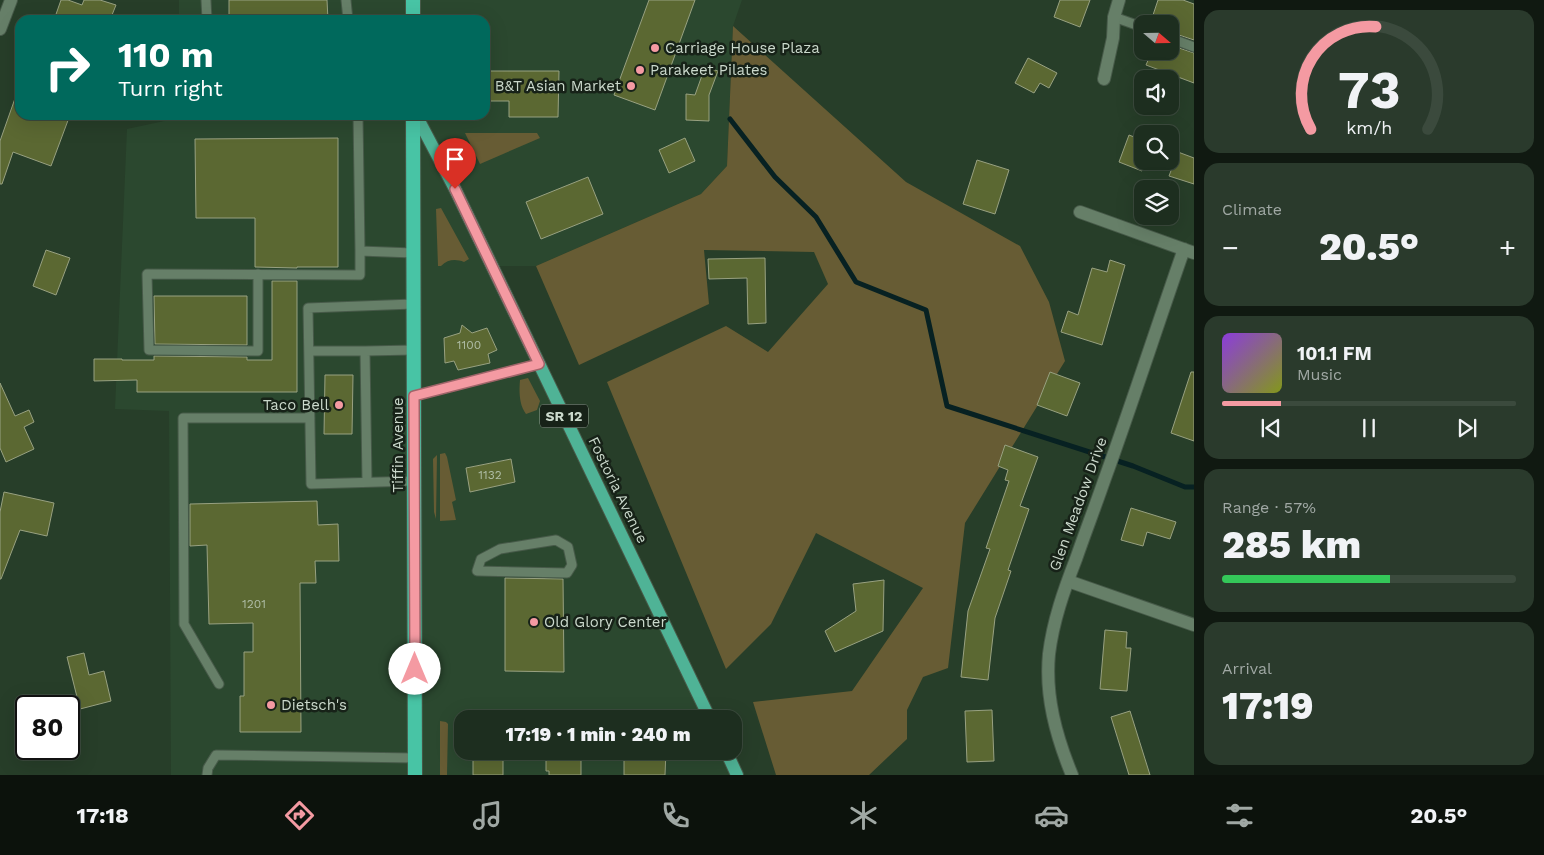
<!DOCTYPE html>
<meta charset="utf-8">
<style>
body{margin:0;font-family:"Work Sans",sans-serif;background:#2a3a2c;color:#f1f3f6;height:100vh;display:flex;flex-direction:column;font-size:19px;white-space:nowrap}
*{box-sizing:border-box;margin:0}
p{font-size:16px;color:#a0a8a4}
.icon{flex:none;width:28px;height:28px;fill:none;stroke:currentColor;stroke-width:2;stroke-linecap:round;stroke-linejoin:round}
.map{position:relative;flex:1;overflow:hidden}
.sheet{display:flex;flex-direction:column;gap:10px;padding:10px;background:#101911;width:350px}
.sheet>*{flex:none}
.top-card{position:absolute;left:15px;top:15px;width:475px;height:105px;border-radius:15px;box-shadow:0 5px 20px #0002,0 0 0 1px #3b4a3d;background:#00695c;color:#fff;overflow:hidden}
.needle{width:32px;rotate:110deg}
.controls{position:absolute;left:1134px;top:15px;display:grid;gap:10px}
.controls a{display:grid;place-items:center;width:45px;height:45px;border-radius:10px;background:#1d2e1f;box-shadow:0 5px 20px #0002,0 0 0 1px #3b4a3d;font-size:25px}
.speed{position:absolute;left:15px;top:695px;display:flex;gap:10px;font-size:25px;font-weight:700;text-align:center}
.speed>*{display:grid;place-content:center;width:65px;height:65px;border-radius:50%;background:#1d2e1f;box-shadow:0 5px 20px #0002,0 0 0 1px #3b4a3d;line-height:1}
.speed .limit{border:2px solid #111;border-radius:8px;background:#fff;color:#111}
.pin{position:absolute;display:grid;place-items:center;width:42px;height:42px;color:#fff;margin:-51px -21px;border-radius:50% 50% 50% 0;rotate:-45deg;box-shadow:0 0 5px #0007}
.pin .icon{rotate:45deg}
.me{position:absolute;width:55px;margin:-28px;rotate:0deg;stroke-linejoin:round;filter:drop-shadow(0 0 4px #0008)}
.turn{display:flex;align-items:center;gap:18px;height:105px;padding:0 20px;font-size:22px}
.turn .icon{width:65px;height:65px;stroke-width:2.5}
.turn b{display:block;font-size:35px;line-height:42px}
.big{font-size:38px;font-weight:800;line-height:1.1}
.sheet .tile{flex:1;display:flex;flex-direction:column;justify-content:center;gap:8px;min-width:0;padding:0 18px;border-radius:15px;background:#2a3a2c}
.sheet .dial{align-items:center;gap:0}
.dial svg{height:130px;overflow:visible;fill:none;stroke:#3b4a3d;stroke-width:7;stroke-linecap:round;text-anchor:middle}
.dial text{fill:#f1f3f6;stroke:none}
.song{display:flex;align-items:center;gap:15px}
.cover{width:60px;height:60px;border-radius:8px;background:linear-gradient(135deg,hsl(270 70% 55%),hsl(70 70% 35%))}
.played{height:5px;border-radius:2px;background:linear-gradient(90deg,#f49aa2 20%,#3b4a3d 20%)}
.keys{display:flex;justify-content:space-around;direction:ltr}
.heat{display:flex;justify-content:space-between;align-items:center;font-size:28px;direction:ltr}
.charge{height:8px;border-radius:4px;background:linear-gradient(90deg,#34c759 57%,#3b4a3d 0)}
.trip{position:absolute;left:454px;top:710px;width:288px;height:50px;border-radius:15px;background:#1d2e1f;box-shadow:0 5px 20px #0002,0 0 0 1px #3b4a3d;font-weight:800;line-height:50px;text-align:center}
.tabs{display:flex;height:80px;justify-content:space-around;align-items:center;background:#0c120c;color:#a0a8a4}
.tabs .icon{width:35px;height:35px}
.tabs .selected{color:#f49aa2}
.tabs b{font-size:22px;color:#f1f3f6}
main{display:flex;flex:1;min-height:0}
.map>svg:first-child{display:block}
</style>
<main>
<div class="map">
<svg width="1194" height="775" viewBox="0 0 1194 775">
<rect width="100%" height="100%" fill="#273e29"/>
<path fill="#2b482f" d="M 179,0 L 742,0 L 733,26 L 727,166 L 701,194 L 536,266 L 493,266 L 709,719 L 462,719 L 462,751 L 724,751 L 736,775 L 171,775 L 169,411 L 115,409 L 127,129 L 183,117 L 184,115 L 485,115 L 485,20 L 179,20 Z"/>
<path fill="#675c34" d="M 733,26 L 906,182 L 1020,246 L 1049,302 L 1065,361 L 965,523 L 948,668 L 923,677 L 907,710 L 907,739 L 869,775 L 776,775 L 753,702 L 852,691 L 923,588 L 816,533 L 771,624 L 726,669 L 607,382 L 726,326 L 768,352 L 828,284 L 814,252 L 704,250 L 709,304 L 579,365 L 536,266 L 701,194 L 727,166 Z
M 465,133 L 537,133 L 540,138 L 480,164 Z
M 441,208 L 469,259 L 464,262 C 456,259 448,259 441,266 L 438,266 L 436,209 Z
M 528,378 L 540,401 L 537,410 L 526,414 C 519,405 519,391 520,380 Z
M 445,453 L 447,457 L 456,500 L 452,502 L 456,520 L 440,521 L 440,454 Z
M 437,455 L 436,519 L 434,512 L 433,459 Z
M 440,721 L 446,722 L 448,724 L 447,775 L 440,775 Z"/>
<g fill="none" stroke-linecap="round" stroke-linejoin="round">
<path stroke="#072122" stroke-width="5" d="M 730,119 L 775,177 L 816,217 L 856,282 L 926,310 L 947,406 L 1133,466 L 1185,487 L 1194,487"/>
</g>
<path fill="#5b6832" stroke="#98a181" d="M 61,0 L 68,0 L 82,5 L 84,0 L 100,0 L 116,5 L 110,20 L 54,20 Z
M 229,0 L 327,0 L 328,20 L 229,20 Z
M 649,0 L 695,0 L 655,110 L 614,95 Z
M 1060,0 L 1090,0 L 1080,27 L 1054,17 Z
M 1158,0 L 1183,0 L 1194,4 L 1194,40 L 1170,32 L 1170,24 L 1152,18 Z
M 1170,45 L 1194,53 L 1194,83 L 1146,65 L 1152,51 L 1170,51 Z
M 1028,58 L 1057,73 L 1049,88 L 1040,83 L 1034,93 L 1015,83 Z
M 705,67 L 718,71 L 709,95 L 709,121 L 686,120 L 686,94 L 695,95 Z
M 485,71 L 559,71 L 558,117 L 509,117 L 509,101 L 485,101 Z
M 18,90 L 20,91 L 20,115 L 70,115 L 51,166 L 13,152 L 2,184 L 0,184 L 0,141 Z
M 1129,135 L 1142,140 L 1142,171 L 1119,162 Z
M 338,138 L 338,267 L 297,267 L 297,268 L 255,267 L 255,218 L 196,218 L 195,139 Z
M 685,138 L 695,161 L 669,173 L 659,150 Z
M 1178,152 L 1194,158 L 1194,184 L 1169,176 Z
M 977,160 L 1009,170 L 995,214 L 963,204 Z
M 588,177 L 603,214 L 541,239 L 526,202 Z
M 46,250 L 70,258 L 56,295 L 33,286 Z
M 765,258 L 766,323 L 748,324 L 747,278 L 709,279 L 708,259 Z
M 1110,260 L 1125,265 L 1102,345 L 1061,332 L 1068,311 L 1078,315 L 1092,268 L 1107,272 Z
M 272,281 L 297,281 L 297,392 L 137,392 L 137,380 L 94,381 L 94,359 L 122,359 L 122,360 L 154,360 L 154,356 L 247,357 L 247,360 L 272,360 Z
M 154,296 L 247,296 L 247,345 L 155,344 Z
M 462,325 L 472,333 L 487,328 L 497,350 L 488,354 L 490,363 L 458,370 L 454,361 L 445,363 L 444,338 L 460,333 Z
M 1050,372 L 1080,383 L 1067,416 L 1037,405 Z
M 1191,372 L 1194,372 L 1194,441 L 1171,433 Z
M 325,375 L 353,375 L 352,434 L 324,434 Z
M 0,383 L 15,416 L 29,410 L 34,422 L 24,427 L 34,449 L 6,462 L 0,448 Z
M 1005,445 L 1038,457 L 1020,506 L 1029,509 L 1008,570 L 1011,571 L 995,618 L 988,680 L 961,677 L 968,611 L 990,549 L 986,548 L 1009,481 L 1005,480 L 1008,470 L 998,466 Z
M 511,459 L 515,482 L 470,492 L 466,468 Z
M 4,492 L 54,503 L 47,536 L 20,530 L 1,579 L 0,579 L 0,512 Z
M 317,501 L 318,525 L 338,524 L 339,561 L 315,561 L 316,583 L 300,583 L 301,732 L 240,732 L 240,696 L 244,696 L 244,652 L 253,652 L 253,623 L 209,624 L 207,545 L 190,546 L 190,504 Z
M 1131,508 L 1176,522 L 1170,539 L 1147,532 L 1143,546 L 1121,540 Z
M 505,578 L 563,579 L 564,672 L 505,671 Z
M 884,580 L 883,631 L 835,652 L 825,631 L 856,611 L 853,584 Z
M 1105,630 L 1127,632 L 1126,648 L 1131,648 L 1127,691 L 1100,689 Z
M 84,653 L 89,675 L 104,671 L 111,701 L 80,709 L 67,657 Z
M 992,710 L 994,761 L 967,762 L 965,711 Z
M 1130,711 L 1150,775 L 1129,775 L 1111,717 Z
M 473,751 L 503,751 L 503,775 L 473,775 Z
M 546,751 L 581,751 L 581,775 L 549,775 L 549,771 L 546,771 Z
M 624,751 L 666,751 L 665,775 L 624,775 Z"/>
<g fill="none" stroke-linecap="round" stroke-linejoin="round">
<defs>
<path id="service" d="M 206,0 L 207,20
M 346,0 L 348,20
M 1114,17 L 1142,27
M 1170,38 L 1194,47
M 358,115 L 360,251 L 413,253
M 258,274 L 258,351 L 149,350 L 147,274 L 360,275 L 360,251
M 413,304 L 308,308 L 311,484 L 414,481
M 309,351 L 365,351 L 367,482
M 365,351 L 414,350
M 414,396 L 539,364
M 556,540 L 568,547 L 572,565 L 567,573 L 477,571 L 481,559 L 500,549 Z
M 219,684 L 184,624 L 183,418 L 310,418
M 207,775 L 208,768 L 216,755 L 415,758"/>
<path id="minor" d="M 0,29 L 11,0
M 1104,79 L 1113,38 L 1114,17 L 1119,0
M 1080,212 L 1194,253
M 1068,581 L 1194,625
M 1072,775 C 1056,736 1045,696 1049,654 C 1053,621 1064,590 1076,559 C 1085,533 1095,507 1104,481 C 1132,404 1157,326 1184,249"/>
<path id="primary" d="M 416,115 L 455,189 L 710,719
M 726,751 L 737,775"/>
<path id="trunk" d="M 413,20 L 413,0
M 413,115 L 415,775"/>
</defs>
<use href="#service" stroke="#475a49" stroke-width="11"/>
<use href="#minor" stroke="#475a49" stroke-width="14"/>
<use href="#primary" stroke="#475a49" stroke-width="14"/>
<use href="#trunk" stroke="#475a49" stroke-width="16"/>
<use href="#service" stroke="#667f68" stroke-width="9"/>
<use href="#minor" stroke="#667f68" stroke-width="12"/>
<use href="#primary" stroke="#4fb396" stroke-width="12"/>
<use href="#trunk" stroke="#48c4a5" stroke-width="14"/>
</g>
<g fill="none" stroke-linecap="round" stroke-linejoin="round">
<defs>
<path id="route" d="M 415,669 L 414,396 L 539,364 L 455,189"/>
</defs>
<use href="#route" stroke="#9f6469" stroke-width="12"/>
<use href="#route" stroke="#f49aa2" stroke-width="9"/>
</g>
<g fill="#f49aa2" stroke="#172218" stroke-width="2">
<circle cx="655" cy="48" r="5"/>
<circle cx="640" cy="70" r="5"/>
<circle cx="631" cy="86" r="5"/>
<circle cx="339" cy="405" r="5"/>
<circle cx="534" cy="622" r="5"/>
<circle cx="271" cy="705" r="5"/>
</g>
<g text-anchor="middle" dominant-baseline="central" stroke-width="5" stroke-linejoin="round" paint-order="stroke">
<g font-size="12" fill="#afbda6">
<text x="469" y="345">1100</text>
<text x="490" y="475">1132</text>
<text x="254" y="604">1201</text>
</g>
<rect fill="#172218" stroke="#95a296" stroke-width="1" x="540" y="404.5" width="48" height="23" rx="4"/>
<g font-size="14" font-weight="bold" fill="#cbd9cc">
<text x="564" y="416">SR 12</text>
</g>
<g font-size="15" fill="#cbd9cc" stroke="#172218" text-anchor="start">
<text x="665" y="48">Carriage House Plaza</text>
<text x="650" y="70">Parakeet Pilates</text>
<text x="621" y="86" text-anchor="end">B&amp;T Asian Market</text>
<text x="329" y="405" text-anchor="end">Taco Bell</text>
<text x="544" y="622">Old Glory Center</text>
<text x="281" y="705">Dietsch's</text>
</g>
<g font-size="15" fill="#cbd9cc" stroke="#172218">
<text transform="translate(398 445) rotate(-90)">Tiffin Avenue</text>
<text transform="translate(618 490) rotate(64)">Fostoria Avenue</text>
<text transform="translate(1078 504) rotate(-70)">Glen Meadow Drive</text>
</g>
</g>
</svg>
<div class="controls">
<a><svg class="needle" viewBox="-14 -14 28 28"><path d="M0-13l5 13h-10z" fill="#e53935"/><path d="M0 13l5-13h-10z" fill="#a0a8a4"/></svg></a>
<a><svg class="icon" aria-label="sound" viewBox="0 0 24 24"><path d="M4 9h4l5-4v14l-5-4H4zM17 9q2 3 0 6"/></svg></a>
<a><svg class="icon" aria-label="search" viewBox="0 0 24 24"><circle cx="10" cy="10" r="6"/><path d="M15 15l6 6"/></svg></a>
<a><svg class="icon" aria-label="layers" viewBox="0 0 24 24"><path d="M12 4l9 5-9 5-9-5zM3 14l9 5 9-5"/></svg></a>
</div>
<div class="speed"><div class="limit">80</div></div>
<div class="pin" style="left:455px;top:189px;background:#d93025"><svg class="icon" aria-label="arrive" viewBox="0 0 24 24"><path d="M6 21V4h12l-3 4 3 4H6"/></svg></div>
<svg class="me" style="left:415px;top:669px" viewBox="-20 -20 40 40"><circle r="19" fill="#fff"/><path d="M0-13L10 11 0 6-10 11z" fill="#f49aa2"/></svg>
<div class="trip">17:19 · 1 min · 240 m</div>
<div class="top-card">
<div class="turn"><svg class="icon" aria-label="right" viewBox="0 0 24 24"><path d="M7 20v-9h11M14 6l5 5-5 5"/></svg><div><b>110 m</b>Turn right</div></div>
</div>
</div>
<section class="sheet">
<div class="tile dial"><svg viewBox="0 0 100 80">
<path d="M14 69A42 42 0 1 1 86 69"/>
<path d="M14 69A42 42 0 0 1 54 6" stroke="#f49aa2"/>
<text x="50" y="56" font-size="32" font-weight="700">73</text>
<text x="50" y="72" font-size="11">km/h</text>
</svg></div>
<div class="tile"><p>Climate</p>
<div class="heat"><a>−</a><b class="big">20.5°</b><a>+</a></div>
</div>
<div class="tile">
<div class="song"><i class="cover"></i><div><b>101.1 FM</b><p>Music</p></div></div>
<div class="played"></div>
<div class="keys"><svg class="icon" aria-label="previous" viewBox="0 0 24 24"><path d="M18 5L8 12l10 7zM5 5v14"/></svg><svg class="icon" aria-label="pause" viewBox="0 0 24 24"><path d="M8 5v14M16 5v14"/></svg><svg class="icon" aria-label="next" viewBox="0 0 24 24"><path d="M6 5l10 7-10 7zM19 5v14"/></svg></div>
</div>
<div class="tile"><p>Range · 57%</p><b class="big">285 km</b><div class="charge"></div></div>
<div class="tile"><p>Arrival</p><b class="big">17:19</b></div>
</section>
</main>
<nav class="tabs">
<b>17:18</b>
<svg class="icon selected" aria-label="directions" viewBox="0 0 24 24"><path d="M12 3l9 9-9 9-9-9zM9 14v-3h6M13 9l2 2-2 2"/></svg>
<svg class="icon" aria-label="music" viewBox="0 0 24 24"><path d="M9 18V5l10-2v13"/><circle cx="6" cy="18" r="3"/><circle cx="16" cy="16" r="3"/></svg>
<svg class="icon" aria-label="phone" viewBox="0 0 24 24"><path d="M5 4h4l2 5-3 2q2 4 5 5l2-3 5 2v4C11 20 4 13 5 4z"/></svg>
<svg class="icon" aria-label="climate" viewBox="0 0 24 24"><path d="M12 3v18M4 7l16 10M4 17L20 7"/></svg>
<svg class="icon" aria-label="car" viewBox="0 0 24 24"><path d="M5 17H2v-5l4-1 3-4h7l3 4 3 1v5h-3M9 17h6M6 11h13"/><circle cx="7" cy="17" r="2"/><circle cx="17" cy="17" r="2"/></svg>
<svg class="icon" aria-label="filters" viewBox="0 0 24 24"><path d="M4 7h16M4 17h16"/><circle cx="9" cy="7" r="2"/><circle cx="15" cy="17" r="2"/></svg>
<b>20.5°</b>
</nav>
